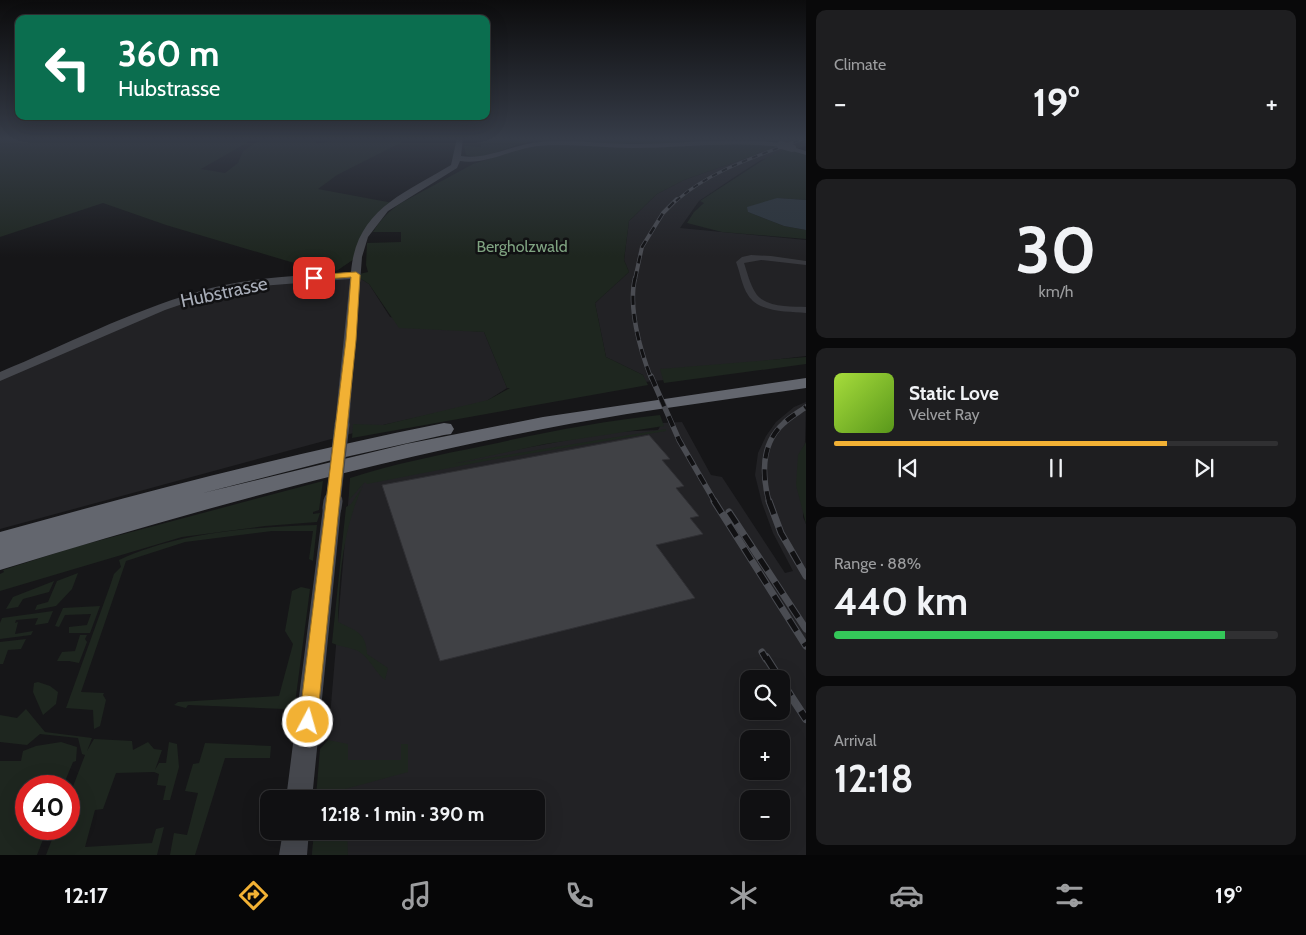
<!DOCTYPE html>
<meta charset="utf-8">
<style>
body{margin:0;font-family:Cabin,sans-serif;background:#1e1e20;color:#f1f3f6;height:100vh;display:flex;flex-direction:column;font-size:19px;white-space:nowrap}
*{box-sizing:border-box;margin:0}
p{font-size:16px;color:#9c9d9f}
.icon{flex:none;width:28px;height:28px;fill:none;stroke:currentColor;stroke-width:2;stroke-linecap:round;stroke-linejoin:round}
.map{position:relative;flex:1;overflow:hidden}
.drawer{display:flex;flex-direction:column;gap:10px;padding:10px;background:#09090a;width:500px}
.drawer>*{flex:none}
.guide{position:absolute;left:15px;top:15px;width:475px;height:105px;border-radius:10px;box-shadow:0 5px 20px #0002,0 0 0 1px #303032;background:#0b6e4f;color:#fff;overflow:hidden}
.controls{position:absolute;left:740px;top:670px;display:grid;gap:10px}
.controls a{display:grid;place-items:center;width:50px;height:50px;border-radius:10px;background:#101012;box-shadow:0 5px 20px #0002,0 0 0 1px #303032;font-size:25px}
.speed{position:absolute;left:15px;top:775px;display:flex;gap:10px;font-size:25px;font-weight:700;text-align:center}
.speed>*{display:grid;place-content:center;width:65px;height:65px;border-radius:50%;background:#101012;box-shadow:0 5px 20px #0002,0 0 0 1px #303032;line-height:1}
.speed .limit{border:8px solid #d22;background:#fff;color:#111}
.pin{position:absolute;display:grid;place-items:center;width:42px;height:42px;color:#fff;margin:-21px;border-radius:10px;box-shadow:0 2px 8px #0006}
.me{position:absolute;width:55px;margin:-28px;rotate:6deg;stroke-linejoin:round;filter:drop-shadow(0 0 4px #0008)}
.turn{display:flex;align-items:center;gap:18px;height:105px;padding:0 20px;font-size:22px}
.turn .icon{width:65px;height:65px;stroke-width:2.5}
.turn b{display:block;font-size:35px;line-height:42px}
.big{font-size:38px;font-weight:700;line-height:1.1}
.drawer .tile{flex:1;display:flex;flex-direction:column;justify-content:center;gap:8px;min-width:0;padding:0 18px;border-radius:10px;background:#1e1e20}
.drawer .dial{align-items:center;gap:0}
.dial b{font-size:65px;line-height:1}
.song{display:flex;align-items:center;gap:15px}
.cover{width:60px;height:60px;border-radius:8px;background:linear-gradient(135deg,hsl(80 70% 55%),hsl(90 70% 35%))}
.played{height:5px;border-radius:2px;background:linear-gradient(90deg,#f2b134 75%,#303032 75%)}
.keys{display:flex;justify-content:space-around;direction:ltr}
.heat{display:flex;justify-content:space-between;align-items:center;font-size:28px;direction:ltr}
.charge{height:8px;border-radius:4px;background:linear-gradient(90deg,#34c759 88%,#303032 0)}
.trip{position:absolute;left:260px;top:790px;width:285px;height:50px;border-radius:10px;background:#101012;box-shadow:0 5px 20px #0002,0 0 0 1px #303032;font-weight:700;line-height:50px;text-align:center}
.tabs{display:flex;height:80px;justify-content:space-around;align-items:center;background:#060607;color:#9c9d9f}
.tabs .icon{width:35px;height:35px}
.tabs .current{color:#f2b134}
.tabs b{font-size:22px;color:#f1f3f6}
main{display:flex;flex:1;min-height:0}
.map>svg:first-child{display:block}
</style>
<main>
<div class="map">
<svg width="806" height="855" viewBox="0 0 806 855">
<rect width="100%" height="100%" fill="#161618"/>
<path fill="#222225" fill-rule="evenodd" d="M 788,138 L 806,138 L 806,146 L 761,160 L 739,174 L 699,201 L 680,228 L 806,240 L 806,356 L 682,371 L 664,380 L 645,382 L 643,375 L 606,357 L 595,303 L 629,272 L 624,260 L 629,221 L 657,194 L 684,180 L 755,155 Z
M 355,275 L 369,284 L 390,317 L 459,330 L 484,332 L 507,388 L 485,402 L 383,425 L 0,529 L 0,377 L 161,308 L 225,288 Z
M 806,402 L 803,517 L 806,524 L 806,855 L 312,855 L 314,831 L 536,831 L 536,799 L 318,799 L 328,740 L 350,481 L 611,432 L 658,430 L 662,423 L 682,422 L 711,475 L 722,477 L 785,573 L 793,571 L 773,533 L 762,503 L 755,475 L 758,453 L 766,436 L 776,422 L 794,407 ZM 749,679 L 781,679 L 781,711 L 749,711 ZM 749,739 L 781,739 L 781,771 L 749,771 ZM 749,799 L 781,799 L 781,831 L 749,831 Z"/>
<path fill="#1e261f" d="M 0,138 L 255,138 L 201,169 L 225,173 L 238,163 L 243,151 L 264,138 L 314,138 L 317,144 L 344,138 L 410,138 L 337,175 L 318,189 L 393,203 L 377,217 L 357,257 L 338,270 L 328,273 L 166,225 L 103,203 L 0,237 Z
M 464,138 L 564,138 C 555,144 540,141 529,142 C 509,145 487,161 466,155 L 464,146 L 481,147 L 481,139 Z
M 569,138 L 746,138 L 752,143 L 779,146 C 771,150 763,150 755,155 L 684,180 L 657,194 L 629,221 L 624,260 L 629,272 L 595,303 L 606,357 L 643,375 L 648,385 L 352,438 L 353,424 L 383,425 L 488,400 L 510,388 L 507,388 L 484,332 L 399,328 L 369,284 L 355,275 L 368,272 L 366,265 L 367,243 L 401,242 L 401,232 L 373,232 C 380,220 389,211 401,203 L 473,164 L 523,148 L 556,144 Z
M 788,148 L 806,155 L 806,200 L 777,198 L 748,212 L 784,226 L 806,230 L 806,239 L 722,232 L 687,223 L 694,212 L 704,203 L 700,201 L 768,157 Z
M 806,357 L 806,364 L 664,383 L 660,369 Z
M 660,415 L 664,426 L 545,444 L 452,464 L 666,429 L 666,431 L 491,460 L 367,484 L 365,482 L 349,500 L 350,478 C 394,464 438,455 483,446 C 542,433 601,421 660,415 Z
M 806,442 L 806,524 L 796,485 L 798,455 Z
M 323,481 L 319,510 L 313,512 L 313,514 L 320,513 L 317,522 L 265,526 L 182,537 L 0,591 L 0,574 L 4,572 L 3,570 L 75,547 Z
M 363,486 C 343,527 339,577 338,622 C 356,631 366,632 367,654 L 388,668 L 385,680 C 375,672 369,657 358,651 C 350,647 340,647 332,643 L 346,507 L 351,504 Z
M 317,525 L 313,561 L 309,559 L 313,531 L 272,531 L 185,542 L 126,561 L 81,692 L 104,693 L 103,695 L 106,700 L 100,726 L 94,729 L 93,710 L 66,708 L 110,586 L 114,574 L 121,567 L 119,560 C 178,532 253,527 317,525 Z
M 78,573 L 72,589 L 56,606 L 35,610 L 37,605 L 48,602 L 57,581 Z
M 54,581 L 49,592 L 23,599 L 18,607 L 6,609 L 13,597 Z
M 301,587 L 310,589 L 293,719 L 287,720 L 284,730 L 282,728 L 284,709 L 188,705 L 186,708 L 174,705 L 178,702 L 279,696 L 293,644 L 285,631 L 292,591 Z
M 100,606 L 90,633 L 69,633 L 69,627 L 87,625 L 91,614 L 65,615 L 59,627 L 55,626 L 63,608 Z
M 53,611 L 48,623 L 35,625 L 38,618 L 16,620 L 15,623 L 18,622 L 15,634 L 33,631 L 31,635 L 0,639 L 0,623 L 2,618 Z
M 80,635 L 87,635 L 85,639 L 87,642 L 79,663 L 69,661 L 57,661 L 62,652 L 75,651 Z
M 26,639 L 21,649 L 8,650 L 3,664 L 0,664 L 0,642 Z
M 38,682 L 50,686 L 58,692 L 56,704 L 43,715 L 33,692 L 34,683 Z
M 26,709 L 45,732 L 92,738 L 87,751 L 94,739 L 132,741 L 133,750 L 148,742 L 154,749 L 162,750 L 155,770 L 159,763 L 166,763 L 169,742 L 177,744 L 179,767 L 170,800 L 163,800 L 166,786 L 157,785 L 159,774 L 154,772 L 116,773 L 103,809 L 95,810 L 85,847 L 152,843 L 156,829 L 164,827 L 157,855 L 46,855 L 56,829 L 69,829 L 69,797 L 85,755 L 82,754 L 78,738 L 40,734 L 27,745 L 0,742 L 0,715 L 17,718 Z
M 328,740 L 348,744 L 348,760 L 401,760 L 401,744 L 408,744 L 408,772 L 316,797 L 320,749 Z
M 61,742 L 77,747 L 76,761 L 73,762 L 63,786 L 26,786 L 26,829 L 47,829 L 37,855 L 0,855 L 0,761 L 21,761 L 23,751 L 36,746 Z
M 205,743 L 271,746 L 270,758 L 225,758 L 195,855 L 170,855 L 174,833 L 187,835 L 198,793 L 185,791 L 193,764 L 199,763 Z
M 314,831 L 347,831 L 348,855 L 312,855 Z"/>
<path fill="#2c353c" d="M 777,198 L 806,200 L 806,230 L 784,226 L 748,212 L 747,207 Z"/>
<path fill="#404145" stroke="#303034" d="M 649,435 L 670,459 L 662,460 L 684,486 L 676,488 L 699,516 L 690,518 L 703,534 L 656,545 L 695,598 L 440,661 L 382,485 Z"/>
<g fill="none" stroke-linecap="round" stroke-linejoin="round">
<path fill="#37383d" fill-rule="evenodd" d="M 751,255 L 771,256 L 806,261 L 806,265 L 761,260 L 744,263 C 747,272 750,284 755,292 C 764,308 791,306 806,307 L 806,313 C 788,311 759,313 748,295 C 742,286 740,272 736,262 L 742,257 Z"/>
<path fill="#45474d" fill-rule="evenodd" d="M 457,138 L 463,138 L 461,156 C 488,160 513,144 540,142 C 570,139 601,144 632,144 C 682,144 731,137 781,143 L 785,145 L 781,147 C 731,141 683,148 633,148 C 601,148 569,143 538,146 C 511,149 487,165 460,161 L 457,168 L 388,211 L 368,237 L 362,257 L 349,424 L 347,427 L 337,427 L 335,424 L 350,279 L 261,286 L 203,297 L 165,310 L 0,381 L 0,372 C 65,345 129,312 197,292 C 244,277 301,276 351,272 C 356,210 403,194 451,165 Z
M 789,146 L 806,151 L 806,155 L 789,150 Z
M 332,502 L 338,503 L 341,508 L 312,799 L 286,799 L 323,508 L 326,503 Z
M 283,831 L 309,831 L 307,855 L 279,855 Z"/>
<path fill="#63666e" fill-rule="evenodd" d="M 806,378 L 806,388 C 718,401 630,412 543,429 C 359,465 179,515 0,570 L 0,532 C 147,491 294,453 444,423 L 451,424 L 454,429 L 451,434 L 444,435 L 332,460 L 203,493 L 406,444 L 543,417 Z"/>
<defs>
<path id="rail-far5" d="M 676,201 C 712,169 761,155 805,138"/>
<path id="rail-far4" d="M 635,279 L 642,247 L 663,213 L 677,199"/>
<path id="rail-far3" d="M 635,278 C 628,307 640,350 651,378"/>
<path id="rail-far2" d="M 651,376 L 679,440 L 715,502
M 769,502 C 762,475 761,443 784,423 C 790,417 799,412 806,407"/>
<path id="rail-far1" d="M 714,501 L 806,646
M 769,501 L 781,533 L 806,576
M 729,512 L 806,629
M 762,652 L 766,659"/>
<path id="rail" d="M 766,657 L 780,679
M 781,681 L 806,719"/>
</defs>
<use href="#rail-far5" stroke="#4a4c52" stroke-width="3"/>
<use href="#rail-far4" stroke="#4a4c52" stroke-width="4"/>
<use href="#rail-far3" stroke="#4a4c52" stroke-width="4.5"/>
<use href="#rail-far2" stroke="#4a4c52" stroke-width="5.5"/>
<use href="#rail-far1" stroke="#4a4c52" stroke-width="7"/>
<use href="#rail" stroke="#4a4c52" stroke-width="8"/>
<use href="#rail-far5" stroke="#111113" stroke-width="2" stroke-dasharray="5.5" stroke-linecap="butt"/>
<use href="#rail-far4" stroke="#111113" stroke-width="2.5" stroke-dasharray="8" stroke-linecap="butt"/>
<use href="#rail-far3" stroke="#111113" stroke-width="3" stroke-dasharray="9" stroke-linecap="butt"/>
<use href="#rail-far2" stroke="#111113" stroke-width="4" stroke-dasharray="11" stroke-linecap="butt"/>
<use href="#rail-far1" stroke="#111113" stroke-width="5" stroke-dasharray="14" stroke-linecap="butt"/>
<use href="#rail" stroke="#111113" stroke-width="6" stroke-dasharray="18" stroke-linecap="butt"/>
<path stroke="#45474d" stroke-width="8" d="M 781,145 L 792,148"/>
<path stroke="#45474d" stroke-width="15" d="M 333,502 L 342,424"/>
<path stroke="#45474d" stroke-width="19" d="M 332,508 L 333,501"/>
</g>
<linearGradient id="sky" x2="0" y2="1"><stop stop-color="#0c0c0d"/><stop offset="0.54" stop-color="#363c48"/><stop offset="1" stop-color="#363c48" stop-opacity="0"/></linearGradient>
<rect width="806" height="257" fill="url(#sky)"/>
<path fill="#f2b134" stroke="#9d7322" d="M 356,272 L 360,275 L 356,340 L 317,722 L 314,728 L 308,730 L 302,728 L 299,722 L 346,340 L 351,277 L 314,280 L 310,278 L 314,275 Z"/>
<g text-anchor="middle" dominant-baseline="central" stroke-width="5" stroke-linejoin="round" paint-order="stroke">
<g font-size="16" fill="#7fa381" stroke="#111113">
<text x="522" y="246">Bergholzwald</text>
</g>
<g font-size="19" fill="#a8adb8" stroke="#111113">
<text transform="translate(224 292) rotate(-12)">Hubstrasse</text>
</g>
</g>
</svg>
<div class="controls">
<a><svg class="icon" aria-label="search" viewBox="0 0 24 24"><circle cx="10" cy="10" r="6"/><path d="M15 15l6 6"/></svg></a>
<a>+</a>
<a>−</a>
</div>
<div class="speed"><div class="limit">40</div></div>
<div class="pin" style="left:314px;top:278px;background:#d93025"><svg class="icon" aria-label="arrive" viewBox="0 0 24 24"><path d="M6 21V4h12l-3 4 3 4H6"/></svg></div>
<svg class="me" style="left:308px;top:722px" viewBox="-20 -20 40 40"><circle r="17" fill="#f2b134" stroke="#fff" stroke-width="3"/><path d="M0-11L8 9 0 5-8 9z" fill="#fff"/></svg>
<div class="trip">12:18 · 1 min · 390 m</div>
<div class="guide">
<div class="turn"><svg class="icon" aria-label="left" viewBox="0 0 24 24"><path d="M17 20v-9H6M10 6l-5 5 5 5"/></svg><div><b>360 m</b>Hubstrasse</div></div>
</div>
</div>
<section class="drawer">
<div class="tile"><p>Climate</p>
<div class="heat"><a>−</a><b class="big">19°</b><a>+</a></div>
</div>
<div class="tile dial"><b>30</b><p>km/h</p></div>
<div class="tile">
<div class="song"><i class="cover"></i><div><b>Static Love</b><p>Velvet Ray</p></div></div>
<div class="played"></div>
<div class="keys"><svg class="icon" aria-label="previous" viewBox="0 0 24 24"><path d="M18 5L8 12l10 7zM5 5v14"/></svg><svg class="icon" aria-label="pause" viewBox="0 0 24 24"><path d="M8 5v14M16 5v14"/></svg><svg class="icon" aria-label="next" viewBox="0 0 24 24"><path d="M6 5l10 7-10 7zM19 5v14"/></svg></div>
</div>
<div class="tile"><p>Range · 88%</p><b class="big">440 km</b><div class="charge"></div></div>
<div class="tile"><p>Arrival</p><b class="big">12:18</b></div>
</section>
</main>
<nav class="tabs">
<b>12:17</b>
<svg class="icon current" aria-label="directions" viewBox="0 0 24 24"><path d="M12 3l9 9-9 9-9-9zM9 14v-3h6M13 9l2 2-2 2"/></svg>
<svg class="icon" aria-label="music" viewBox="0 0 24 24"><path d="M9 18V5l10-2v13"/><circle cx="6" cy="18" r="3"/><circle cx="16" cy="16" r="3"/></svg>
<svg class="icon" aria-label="phone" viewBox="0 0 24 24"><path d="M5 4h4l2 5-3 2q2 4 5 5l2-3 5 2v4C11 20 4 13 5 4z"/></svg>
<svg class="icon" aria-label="climate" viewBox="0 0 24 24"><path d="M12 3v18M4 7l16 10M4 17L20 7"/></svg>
<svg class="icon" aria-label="car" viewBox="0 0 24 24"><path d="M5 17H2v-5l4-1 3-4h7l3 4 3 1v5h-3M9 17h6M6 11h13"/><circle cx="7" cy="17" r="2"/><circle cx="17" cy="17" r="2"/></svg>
<svg class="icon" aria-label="filters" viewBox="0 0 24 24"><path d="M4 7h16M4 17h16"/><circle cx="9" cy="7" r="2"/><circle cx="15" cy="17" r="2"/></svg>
<b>19°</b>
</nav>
